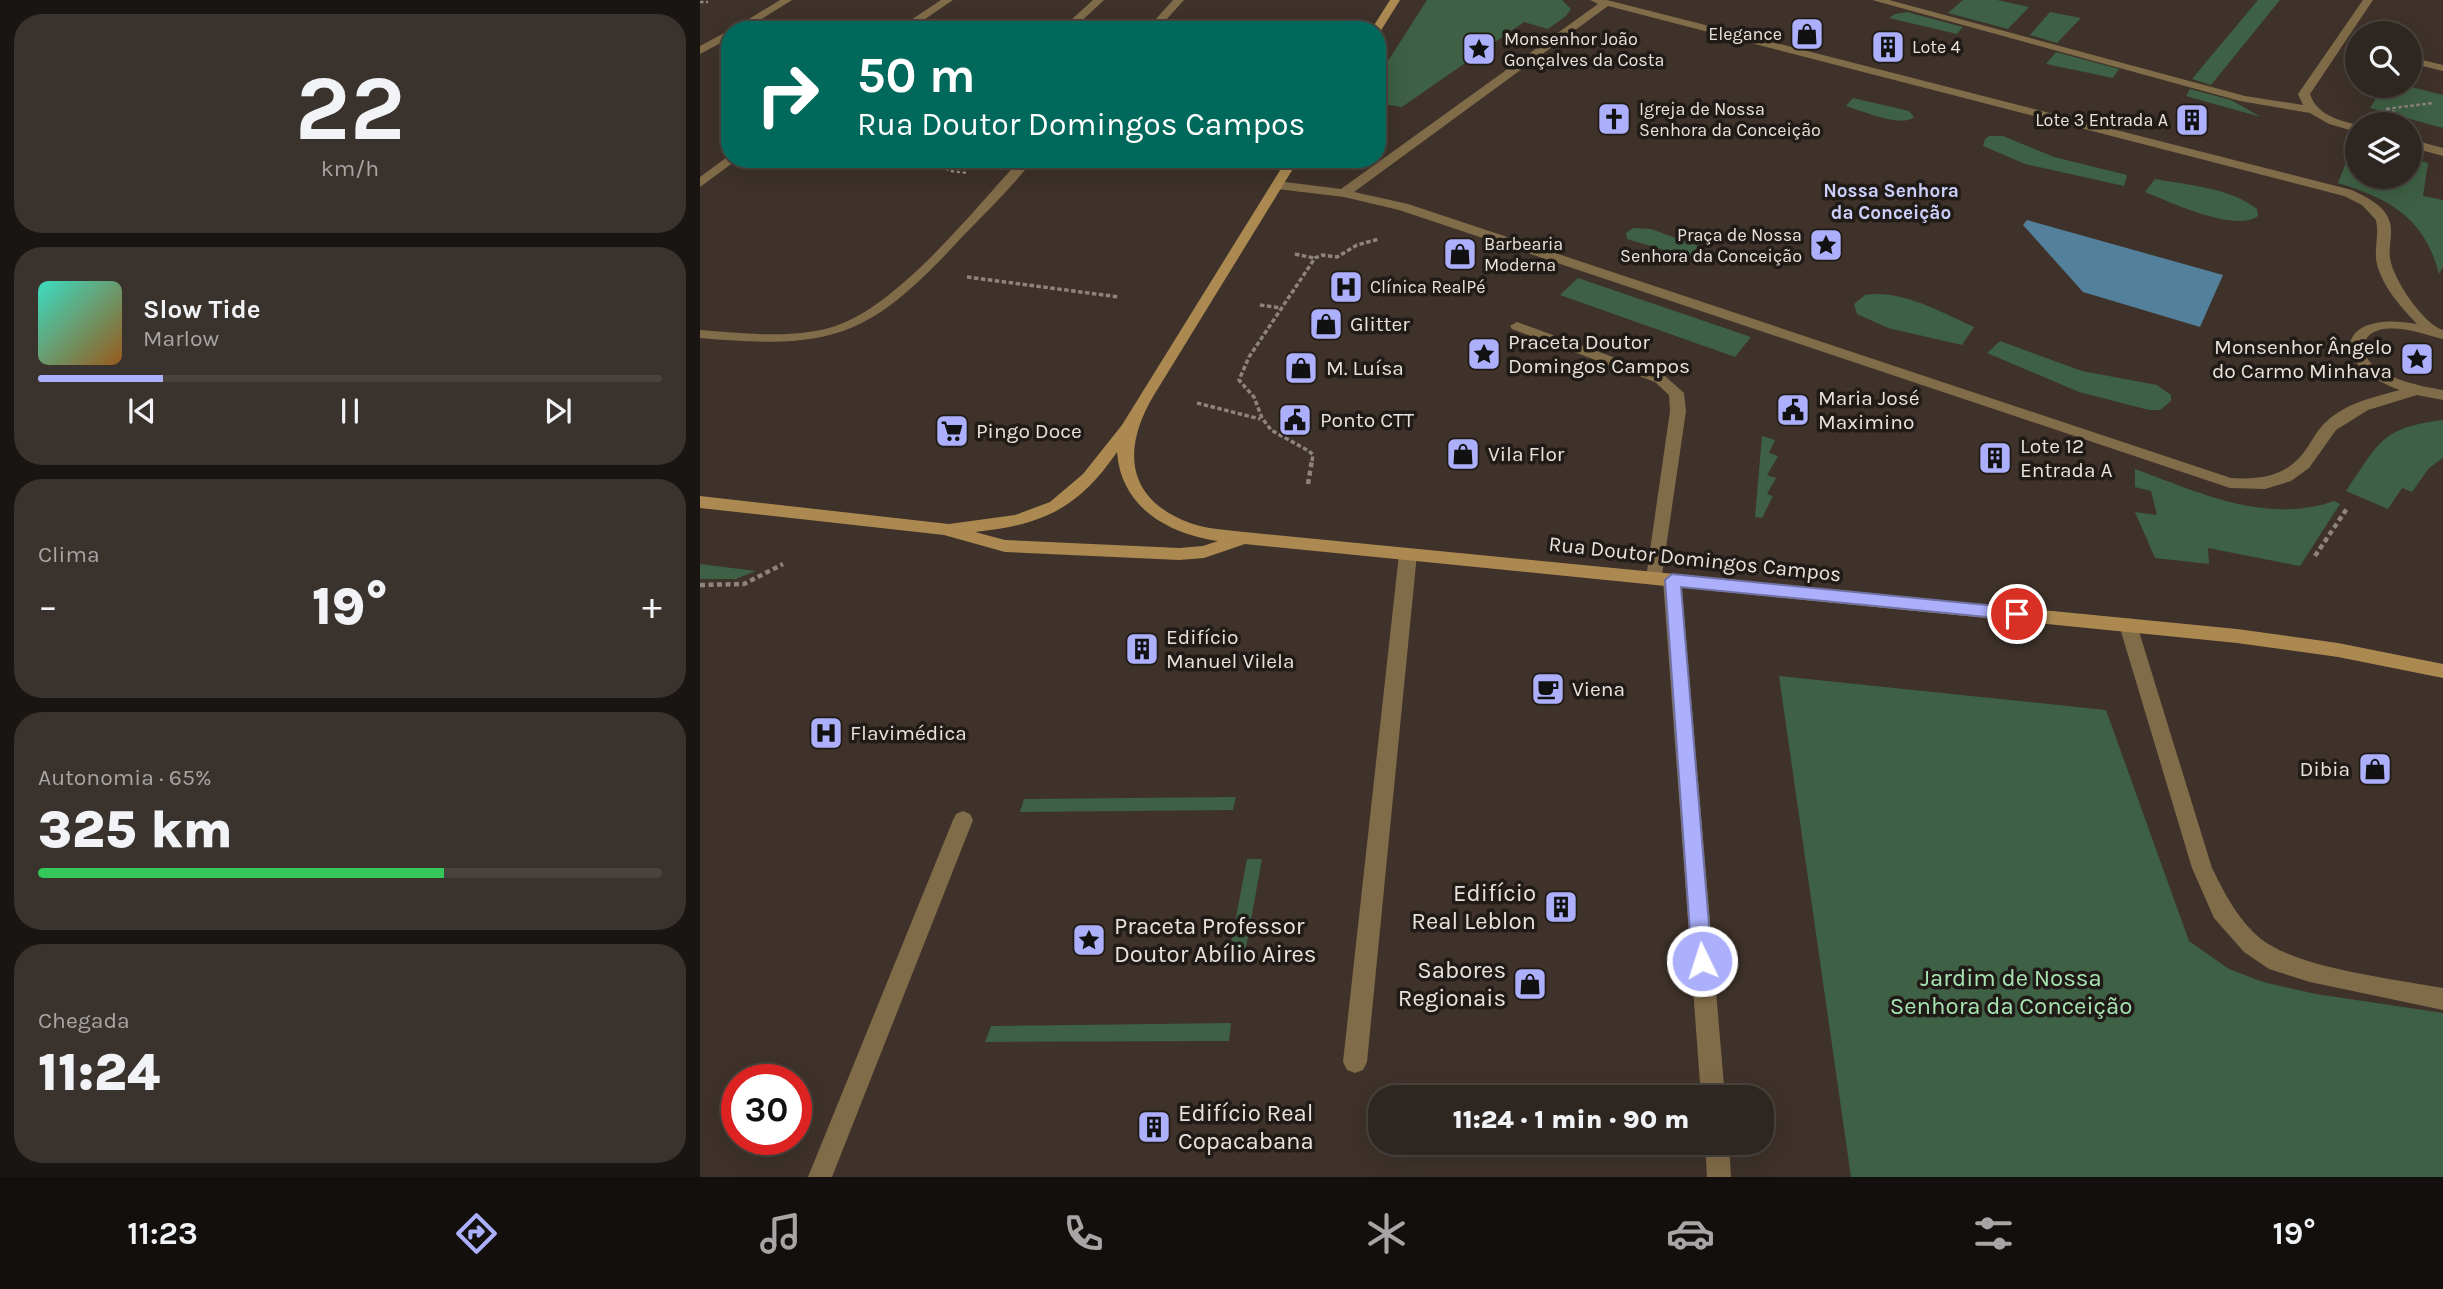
<!DOCTYPE html>
<html lang="pt">
<meta charset="utf-8">
<style>
body{margin:0;font-family:Karla,sans-serif;background:#3a322d;color:#f1f3f6;height:100vh;display:flex;flex-direction:column;font-size:26px;white-space:nowrap}
*{box-sizing:border-box;margin:0}
p{font-size:23px;color:#a7a5a5}
.icon{flex:none;width:38px;height:38px;fill:none;stroke:currentColor;stroke-width:2;stroke-linecap:round;stroke-linejoin:round}
.map{position:relative;flex:1;overflow:hidden}
.side{display:flex;flex-direction:column;gap:14px;padding:14px;background:#191512;width:700px}
.side>*{flex:none}
.top-card{position:absolute;left:21px;top:21px;width:665px;height:147px;border-radius:28px;box-shadow:0 7px 28px #0002,0 0 0 2px #49433e;background:#00695c;color:#fff;overflow:hidden}
.fabs{position:absolute;left:1645px;top:21px;display:grid;gap:14px}
.fabs a{display:grid;place-items:center;width:77px;height:77px;border-radius:50%;background:#2e2620;box-shadow:0 7px 28px #0002,0 0 0 2px #49433e;font-size:35px}
.speed{position:absolute;left:21px;top:1064px;display:flex;gap:14px;font-size:35px;font-weight:700;text-align:center}
.speed>*{display:grid;place-content:center;width:91px;height:91px;border-radius:50%;background:#2e2620;box-shadow:0 7px 28px #0002,0 0 0 2px #49433e;line-height:1}
.speed .limit{border:10px solid #d22;background:#fff;color:#111}
.pin{position:absolute;display:grid;place-items:center;width:60px;height:60px;color:#fff;margin:-30px;border:4px solid #fff;border-radius:50%;box-shadow:0 2px 7px #0007}
.me{position:absolute;width:77px;margin:-38px;rotate:356deg;stroke-linejoin:round;filter:drop-shadow(0 0 5px #0008)}
.turn{display:flex;align-items:center;gap:24px;height:147px;padding:0 21px;font-size:32px}
.turn .icon{width:91px;height:91px;stroke-width:2.5}
.turn b{display:block;font-size:49px;line-height:60px}
.big{font-size:52px;font-weight:800;line-height:1.1}
.side .tile{flex:1;display:flex;flex-direction:column;justify-content:center;gap:10px;min-width:0;padding:0 24px;border-radius:28px;background:#3a322d}
.side .dial{align-items:center;gap:0}
.dial b{font-size:91px;line-height:1}
.song{display:flex;align-items:center;gap:21px}
.cover{width:84px;height:84px;border-radius:10px;background:linear-gradient(135deg,hsl(170 70% 55%),hsl(30 70% 35%))}
.played{height:7px;border-radius:4px;background:linear-gradient(90deg,#acaffb 20%,#49433e 20%)}
.keys{display:flex;justify-content:space-around;direction:ltr}
.heat{display:flex;justify-content:space-between;align-items:center;font-size:38px;direction:ltr}
.charge{height:10px;border-radius:5px;background:linear-gradient(90deg,#34c759 65%,#49433e 0)}
.trip{position:absolute;left:668px;top:1085px;width:406px;height:70px;border-radius:28px;background:#2e2620;box-shadow:0 7px 28px #0002,0 0 0 2px #49433e;font-weight:800;line-height:70px;text-align:center}
.menu{display:flex;height:112px;justify-content:space-around;align-items:center;background:#120f0d;color:#a7a5a5}
.menu .icon{width:49px;height:49px}
.menu .current{color:#acaffb}
.menu b{font-size:32px;color:#f1f3f6}
main{display:flex;flex:1;min-height:0}
.map>svg:first-child{display:block}
</style>
<main>
<section class="side">
<div class="tile dial"><b>22</b><p>km/h</p></div>
<div class="tile">
<div class="song"><i class="cover"></i><div><b>Slow Tide</b><p>Marlow</p></div></div>
<div class="played"></div>
<div class="keys"><svg class="icon" aria-label="previous" viewBox="0 0 24 24"><path d="M18 5L8 12l10 7zM5 5v14"/></svg><svg class="icon" aria-label="pause" viewBox="0 0 24 24"><path d="M8 5v14M16 5v14"/></svg><svg class="icon" aria-label="next" viewBox="0 0 24 24"><path d="M6 5l10 7-10 7zM19 5v14"/></svg></div>
</div>
<div class="tile"><p>Clima</p>
<div class="heat"><a>−</a><b class="big">19°</b><a>+</a></div>
</div>
<div class="tile"><p>Autonomia · 65%</p><b class="big">325 km</b><div class="charge"></div></div>
<div class="tile"><p>Chegada</p><b class="big">11:24</b></div>
</section>
<div class="map">
<svg width="1743" height="1177" viewBox="0 0 1743 1177">
<rect width="100%" height="100%" fill="#3e322a"/>
<path fill="#3e6044" d="M 727,0 L 862,0 L 871,9 L 866,16 L 848,29 L 824,22 L 702,107 L 677,103 L 677,78 Z
M 1263,0 L 1297,0 L 1329,7 L 1308,29 L 1248,13 Z
M 1558,0 L 1580,0 L 1511,85 L 1492,79 Z
M 1208,12 L 1214,14 L 1263,27 L 1257,34 L 1189,18 L 1195,14 Z
M 1350,12 L 1381,18 L 1357,43 L 1330,35 Z
M 1356,52 L 1419,69 L 1413,78 L 1346,64 Z
M 1684,86 L 1707,86 L 1743,95 L 1743,128 L 1670,108 Z
M 1490,89 L 1531,100 L 1561,117 L 1486,96 Z
M 1153,98 L 1209,111 L 1214,117 C 1202,128 1162,111 1146,106 Z
M 1289,136 L 1303,136 L 1354,157 L 1427,175 L 1424,186 L 1325,164 L 1283,146 L 1285,139 Z
M 1654,142 L 1657,143 L 1657,177 L 1710,177 L 1710,158 L 1728,163 L 1723,196 L 1743,200 L 1743,267 L 1739,274 C 1725,219 1691,199 1638,183 Z
M 1455,179 C 1488,185 1531,188 1557,209 L 1558,216 C 1535,233 1470,202 1445,192 Z
M 933,228 L 951,229 L 1001,247 L 991,258 L 927,239 L 926,233 Z
M 878,278 L 1051,337 L 1035,357 L 860,295 Z
M 1165,295 C 1201,289 1241,312 1274,327 L 1262,345 L 1188,328 L 1157,314 L 1154,304 Z
M 1300,341 L 1382,371 L 1457,385 L 1471,395 L 1471,401 L 1460,410 L 1449,410 L 1379,392 L 1287,353 Z
M 1743,420 L 1743,458 L 1729,468 L 1712,492 L 1702,488 L 1688,509 L 1646,491 C 1680,442 1680,428 1743,420 Z
M 1062,436 L 1075,440 L 1069,453 L 1078,456 L 1067,475 L 1076,478 L 1067,494 L 1073,496 L 1062,518 L 1055,517 Z
M 1435,469 C 1498,492 1566,525 1634,501 L 1640,504 L 1600,566 L 1508,548 L 1509,564 L 1455,558 L 1435,512 L 1457,515 L 1451,491 L 1435,487 Z
M 0,564 L 56,571 L 36,579 L 0,579 Z
M 1079,676 L 1406,710 L 1489,941 L 1529,969 L 1563,982 L 1616,994 L 1743,1013 L 1743,1177 L 1151,1177 Z
M 536,797 L 533,810 L 320,812 L 324,799 Z
M 547,859 L 562,859 L 543,964 L 527,965 Z
M 531,1023 L 529,1041 L 285,1042 L 291,1026 Z"/>
<path fill="#53809b" d="M 1327,220 L 1523,275 L 1500,327 L 1383,292 L 1323,225 Z"/>
<g fill="none" stroke-linecap="round" stroke-linejoin="round">
<path stroke="#8e847d" stroke-width="2.5" stroke-dasharray="3.5 2.5" stroke-linecap="butt" d="M 0,2 L 8,2
M 1695,112 L 1685,109 L 1733,103
M 230,159 L 250,171 L 268,173"/>
<path stroke="#8e847d" stroke-width="3.5" stroke-dasharray="4.5 2.5" stroke-linecap="butt" d="M 595,254 L 614,258
M 267,277 L 419,297
M 560,305 L 581,308
M 497,403 L 560,419
M 612,461 L 613,455 L 609,451 L 571,430 L 562,418 L 554,397 L 539,380 L 549,357 L 615,258 L 622,255 L 637,257 L 657,245 L 679,239"/>
<path stroke="#8e847d" stroke-width="4.5" stroke-dasharray="5 3.5" stroke-linecap="butt" d="M 608,484 L 612,460
M 1615,556 L 1648,507
M 0,585 L 44,584 L 83,564"/>
<path fill="#816c49" fill-rule="evenodd" d="M 1428,618 L 1434,620 L 1437,625 L 1512,868 C 1525,894 1538,920 1561,939 C 1598,968 1694,979 1743,988 L 1743,1010 L 1610,982 L 1569,969 L 1544,952 L 1514,918 L 1492,868 L 1419,625 L 1422,620 Z"/>
<path fill="#816c49" fill-rule="evenodd" d="M 80,0 L 92,0 L 44,30 L 31,30 Z
M 241,0 L 253,0 L 209,30 L 196,30 Z
M 393,0 L 404,0 L 372,30 L 360,30 Z
M 473,0 L 484,0 L 457,30 L 446,30 Z
M 890,0 L 907,0 L 1652,190 C 1666,197 1684,205 1689,220 C 1694,232 1688,246 1690,258 C 1693,279 1723,324 1743,330 L 1743,339 C 1723,334 1700,325 1679,330 C 1672,332 1665,337 1664,345 C 1661,375 1722,387 1743,390 L 1743,400 L 1717,395 L 1668,410 L 1636,430 L 1609,468 L 1591,481 L 1565,489 L 1530,488 L 699,210 L 644,197 L 577,189 L 571,185 L 577,181 L 641,189 L 898,4 ZM 908,6 L 1644,196 L 1662,205 L 1676,220 C 1679,233 1675,246 1676,259 C 1680,284 1700,306 1717,324 C 1640,309 1623,362 1700,390 C 1674,397 1646,403 1626,422 C 1618,429 1613,439 1607,448 C 1588,476 1563,480 1531,478 L 708,204 L 654,192 Z
M 1172,0 L 1189,0 L 1545,96 L 1603,105 L 1598,94 L 1663,0 L 1673,0 L 1610,94 C 1617,115 1638,120 1657,125 L 1657,132 L 1629,124 L 1610,113 L 1540,101 Z
M 30,30 L 30,38 L 0,54 L 0,46 Z
M 1710,57 L 1743,65 L 1743,71 L 1710,63 Z
M 1710,139 L 1743,148 L 1743,156 L 1710,147 Z
M 30,155 L 30,159 L 36,159 L 34,162 L 0,187 L 0,177 Z
M 321,159 L 334,159 C 312,187 286,212 262,237 C 170,337 135,350 0,338 L 0,330 C 42,333 87,339 129,328 C 196,310 273,210 321,159 Z
M 817,322 L 965,376 L 984,393 L 986,411 L 961,582 L 949,582 L 946,578 L 970,411 L 969,395 L 955,382 L 812,329 L 810,326 Z
M 708,548 L 717,554 L 667,1062 L 663,1070 L 655,1073 L 647,1070 L 643,1062 L 699,554 Z
M 972,574 L 978,576 L 981,580 L 1025,1097 L 1001,1097 L 963,580 L 966,576 Z
M 263,811 L 270,814 L 273,820 L 132,1177 L 108,1177 L 253,820 L 256,814 Z
M 1005,1143 L 1029,1143 L 1031,1177 L 1007,1177 Z"/>
<path fill="#ab8951" fill-rule="evenodd" d="M 690,0 L 700,0 L 680,32 L 671,30 Z
M 587,159 L 599,159 L 454,395 C 422,448 425,499 490,523 C 507,529 526,530 544,532 L 1537,629 L 1638,643 L 1743,664 L 1743,678 L 1638,657 L 1537,643 L 545,544 L 504,558 L 479,560 L 305,552 L 244,535 L 0,508 L 0,496 L 249,524 L 315,515 L 350,502 L 383,474 L 422,425 ZM 417,452 C 421,508 469,534 518,541 L 503,546 L 479,548 L 305,540 L 275,532 C 342,525 378,509 417,452 Z"/>
</g>
<path fill="#acaffb" stroke="#7072a3" stroke-width="2" d="M 972,574 L 1317,608 L 1325,614 L 1317,620 L 981,587 L 1012,961 L 1010,967 L 1002,970 L 995,967 L 992,961 L 965,580 Z"/>
<defs>
<symbol id="shop-square" viewBox="-11 -11 22 22"><rect x="-9" y="-9" width="18" height="18" rx="4" fill="#acaffb" stroke="#211b18"/><path d="M-5-2.5h2.3a2.7 3.5 0 0 1 5.4 0H5L5.5 6h-11ZM-1.5-2.5h3a1.5 2.3 0 0 0-3 0Z" fill="#111"/></symbol>
<symbol id="building-square" viewBox="-11 -11 22 22"><rect x="-9" y="-9" width="18" height="18" rx="4" fill="#acaffb" stroke="#211b18"/><path d="M-4-6H4V6H1V3H-1V6H-4ZM-2.5-4.3h1.7v1.8h-1.7ZM.8-4.3h1.7v1.8H.8ZM-2.5-1h1.7V.8h-1.7ZM.8-1h1.7V.8H.8Z" fill="#111"/></symbol>
<symbol id="sight-square" viewBox="-11 -11 22 22"><rect x="-9" y="-9" width="18" height="18" rx="4" fill="#acaffb" stroke="#211b18"/><path d="M0-6L1.8-2.2L6-1.7L2.9 1.2L3.7 5.4L0 3.3L-3.7 5.4L-2.9 1.2L-6-1.7L-1.8-2.2Z" fill="#111"/></symbol>
<symbol id="church-square" viewBox="-11 -11 22 22"><rect x="-9" y="-9" width="18" height="18" rx="4" fill="#acaffb" stroke="#211b18"/><path d="M-1.2-6h2.4v3.5h3.3v2.4h-3.3V6h-2.4V-.1h-3.3v-2.4h3.3Z" fill="#111"/></symbol>
<symbol id="hospital-square" viewBox="-11 -11 22 22"><rect x="-9" y="-9" width="18" height="18" rx="4" fill="#acaffb" stroke="#211b18"/><path d="M-5-5h3v3.5h4V-5h3V5h-3V1.5h-4V5h-3Z" fill="#111"/></symbol>
<symbol id="civic-square" viewBox="-11 -11 22 22"><rect x="-9" y="-9" width="18" height="18" rx="4" fill="#acaffb" stroke="#211b18"/><path d="M-.6-6.5H3V-4.5H.6V-3L4-1V1h2V6H-6V1h2V-1L-.6-3ZM-1.2 2.5V6h2.4V2.5Z" fill="#111"/></symbol>
<symbol id="supermarket-square" viewBox="-11 -11 22 22"><rect x="-9" y="-9" width="18" height="18" rx="4" fill="#acaffb" stroke="#211b18"/><path d="M-6-5.5h2.5l.6 2H6L4.5 2H-2.5L-4.4-4H-6ZM-1.5 3.2a1.3 1.3 0 1 0 .1 0ZM3 3.2a1.3 1.3 0 1 0 .1 0Z" fill="#111"/></symbol>
<symbol id="cafe-square" viewBox="-11 -11 22 22"><rect x="-9" y="-9" width="18" height="18" rx="4" fill="#acaffb" stroke="#211b18"/><path d="M-5.5-4.5H6V0H3Q3 3.5 0 3.5H-2.5Q-5.5 3.5-5.5 0ZM3-3.2v2h1.7v-2ZM-6 4.5H4V6H-6Z" fill="#111"/></symbol>
</defs>
<g fill-rule="evenodd">
<use href="#shop-square" x="1088" y="15" width="38" height="38"/>
<use href="#building-square" x="1169" y="28" width="38" height="38"/>
<use href="#sight-square" x="760" y="30" width="38" height="38"/>
<use href="#church-square" x="895" y="100" width="38" height="38"/>
<use href="#building-square" x="1473" y="101" width="38" height="38"/>
<use href="#sight-square" x="1107" y="226" width="38" height="38"/>
<use href="#shop-square" x="741" y="235" width="38" height="38"/>
<use href="#hospital-square" x="627" y="268" width="38" height="38"/>
<use href="#shop-square" x="607" y="305" width="38" height="38"/>
<use href="#sight-square" x="765" y="335" width="38" height="38"/>
<use href="#sight-square" x="1698" y="340" width="38" height="38"/>
<use href="#shop-square" x="582" y="349" width="38" height="38"/>
<use href="#civic-square" x="1074" y="391" width="38" height="38"/>
<use href="#civic-square" x="576" y="401" width="38" height="38"/>
<use href="#supermarket-square" x="233" y="412" width="38" height="38"/>
<use href="#shop-square" x="744" y="435" width="38" height="38"/>
<use href="#building-square" x="1276" y="439" width="38" height="38"/>
<use href="#building-square" x="423" y="630" width="38" height="38"/>
<use href="#cafe-square" x="829" y="670" width="38" height="38"/>
<use href="#hospital-square" x="107" y="714" width="38" height="38"/>
<use href="#shop-square" x="1656" y="750" width="38" height="38"/>
<use href="#building-square" x="842" y="888" width="38" height="38"/>
<use href="#sight-square" x="370" y="921" width="38" height="38"/>
<use href="#shop-square" x="811" y="965" width="38" height="38"/>
<use href="#building-square" x="435" y="1108" width="38" height="38"/>
</g>
<g text-anchor="middle" dominant-baseline="central" stroke-width="7" stroke-linejoin="round" paint-order="stroke">
<g font-size="18" fill="#e9e1dc" stroke="#211b18" text-anchor="start">
<text x="1082" y="34" text-anchor="end">Elegance</text>
<text x="804" y="39">Monsenhor João<tspan x="804" dy="21">Gonçalves da Costa</tspan></text>
<text x="1212" y="47">Lote 4</text>
<text x="939" y="109">Igreja de Nossa<tspan x="939" dy="21">Senhora da Conceição</tspan></text>
<text x="1468" y="120" text-anchor="end">Lote 3 Entrada A</text>
<text x="1102" y="235" text-anchor="end">Praça de Nossa<tspan x="1102" dy="21">Senhora da Conceição</tspan></text>
<text x="784" y="244">Barbearia<tspan x="784" dy="21">Moderna</tspan></text>
<text x="670" y="287">Clínica RealPé</text>
</g>
<g font-size="19" font-weight="bold" fill="#cccffa" stroke="#211b18">
<text x="1191" y="191">Nossa Senhora<tspan x="1191" dy="22">da Conceição</tspan></text>
</g>
<g font-size="21" fill="#e9e1dc" stroke="#211b18" text-anchor="start">
<text x="650" y="324">Glitter</text>
<text x="808" y="342">Praceta Doutor<tspan x="808" dy="24">Domingos Campos</tspan></text>
<text x="1692" y="347" text-anchor="end">Monsenhor Ângelo<tspan x="1692" dy="24">do Carmo Minhava</tspan></text>
<text x="626" y="368">M. Luísa</text>
<text x="1118" y="398">Maria José<tspan x="1118" dy="24">Maximino</tspan></text>
<text x="620" y="420">Ponto CTT</text>
<text x="276" y="431">Pingo Doce</text>
<text x="1320" y="446">Lote 12<tspan x="1320" dy="24">Entrada A</tspan></text>
<text x="788" y="454">Vila Flor</text>
<text x="466" y="637">Edifício<tspan x="466" dy="24">Manuel Vilela</tspan></text>
<text x="872" y="689">Viena</text>
<text x="150" y="733">Flavimédica</text>
<text x="1650" y="769" text-anchor="end">Dibia</text>
</g>
<g font-size="21" fill="#e9e1dc" stroke="#211b18">
<text transform="translate(995 559) rotate(6)">Rua Doutor Domingos Campos</text>
</g>
<g font-size="24" fill="#e9e1dc" stroke="#211b18" text-anchor="end">
<text x="836" y="893">Edifício<tspan x="836" dy="28">Real Leblon</tspan></text>
<text x="414" y="926" text-anchor="start">Praceta Professor<tspan x="414" dy="28">Doutor Abílio Aires</tspan></text>
<text x="806" y="970">Sabores<tspan x="806" dy="28">Regionais</tspan></text>
<text x="478" y="1113" text-anchor="start">Edifício Real<tspan x="478" dy="28">Copacabana</tspan></text>
</g>
<g font-size="24" fill="#a6e4b1" stroke="#211b18">
<text x="1311" y="978">Jardim de Nossa<tspan x="1311" dy="28">Senhora da Conceição</tspan></text>
</g>
</g>
</svg>
<div class="fabs">
<a><svg class="icon" aria-label="search" viewBox="0 0 24 24"><circle cx="10" cy="10" r="6"/><path d="M15 15l6 6"/></svg></a>
<a><svg class="icon" aria-label="layers" viewBox="0 0 24 24"><path d="M12 4l9 5-9 5-9-5zM3 14l9 5 9-5"/></svg></a>
</div>
<div class="speed"><div class="limit">30</div></div>
<div class="pin" style="left:1317px;top:614px;background:#d93025"><svg class="icon" aria-label="arrive" viewBox="0 0 24 24"><path d="M6 21V4h12l-3 4 3 4H6"/></svg></div>
<svg class="me" style="left:1002px;top:961px" viewBox="-20 -20 40 40"><circle r="17" fill="#acaffb" stroke="#fff" stroke-width="3"/><path d="M0-11L8 9 0 5-8 9z" fill="#fff"/></svg>
<div class="trip">11:24 · 1 min · 90 m</div>
<div class="top-card">
<div class="turn"><svg class="icon" aria-label="right" viewBox="0 0 24 24"><path d="M7 20v-9h11M14 6l5 5-5 5"/></svg><div><b>50 m</b>Rua Doutor Domingos Campos</div></div>
</div>
</div>
</main>
<nav class="menu">
<b>11:23</b>
<svg class="icon current" aria-label="directions" viewBox="0 0 24 24"><path d="M12 3l9 9-9 9-9-9zM9 14v-3h6M13 9l2 2-2 2"/></svg>
<svg class="icon" aria-label="music" viewBox="0 0 24 24"><path d="M9 18V5l10-2v13"/><circle cx="6" cy="18" r="3"/><circle cx="16" cy="16" r="3"/></svg>
<svg class="icon" aria-label="phone" viewBox="0 0 24 24"><path d="M5 4h4l2 5-3 2q2 4 5 5l2-3 5 2v4C11 20 4 13 5 4z"/></svg>
<svg class="icon" aria-label="climate" viewBox="0 0 24 24"><path d="M12 3v18M4 7l16 10M4 17L20 7"/></svg>
<svg class="icon" aria-label="car" viewBox="0 0 24 24"><path d="M5 17H2v-5l4-1 3-4h7l3 4 3 1v5h-3M9 17h6M6 11h13"/><circle cx="7" cy="17" r="2"/><circle cx="17" cy="17" r="2"/></svg>
<svg class="icon" aria-label="filters" viewBox="0 0 24 24"><path d="M4 7h16M4 17h16"/><circle cx="9" cy="7" r="2"/><circle cx="15" cy="17" r="2"/></svg>
<b>19°</b>
</nav>
